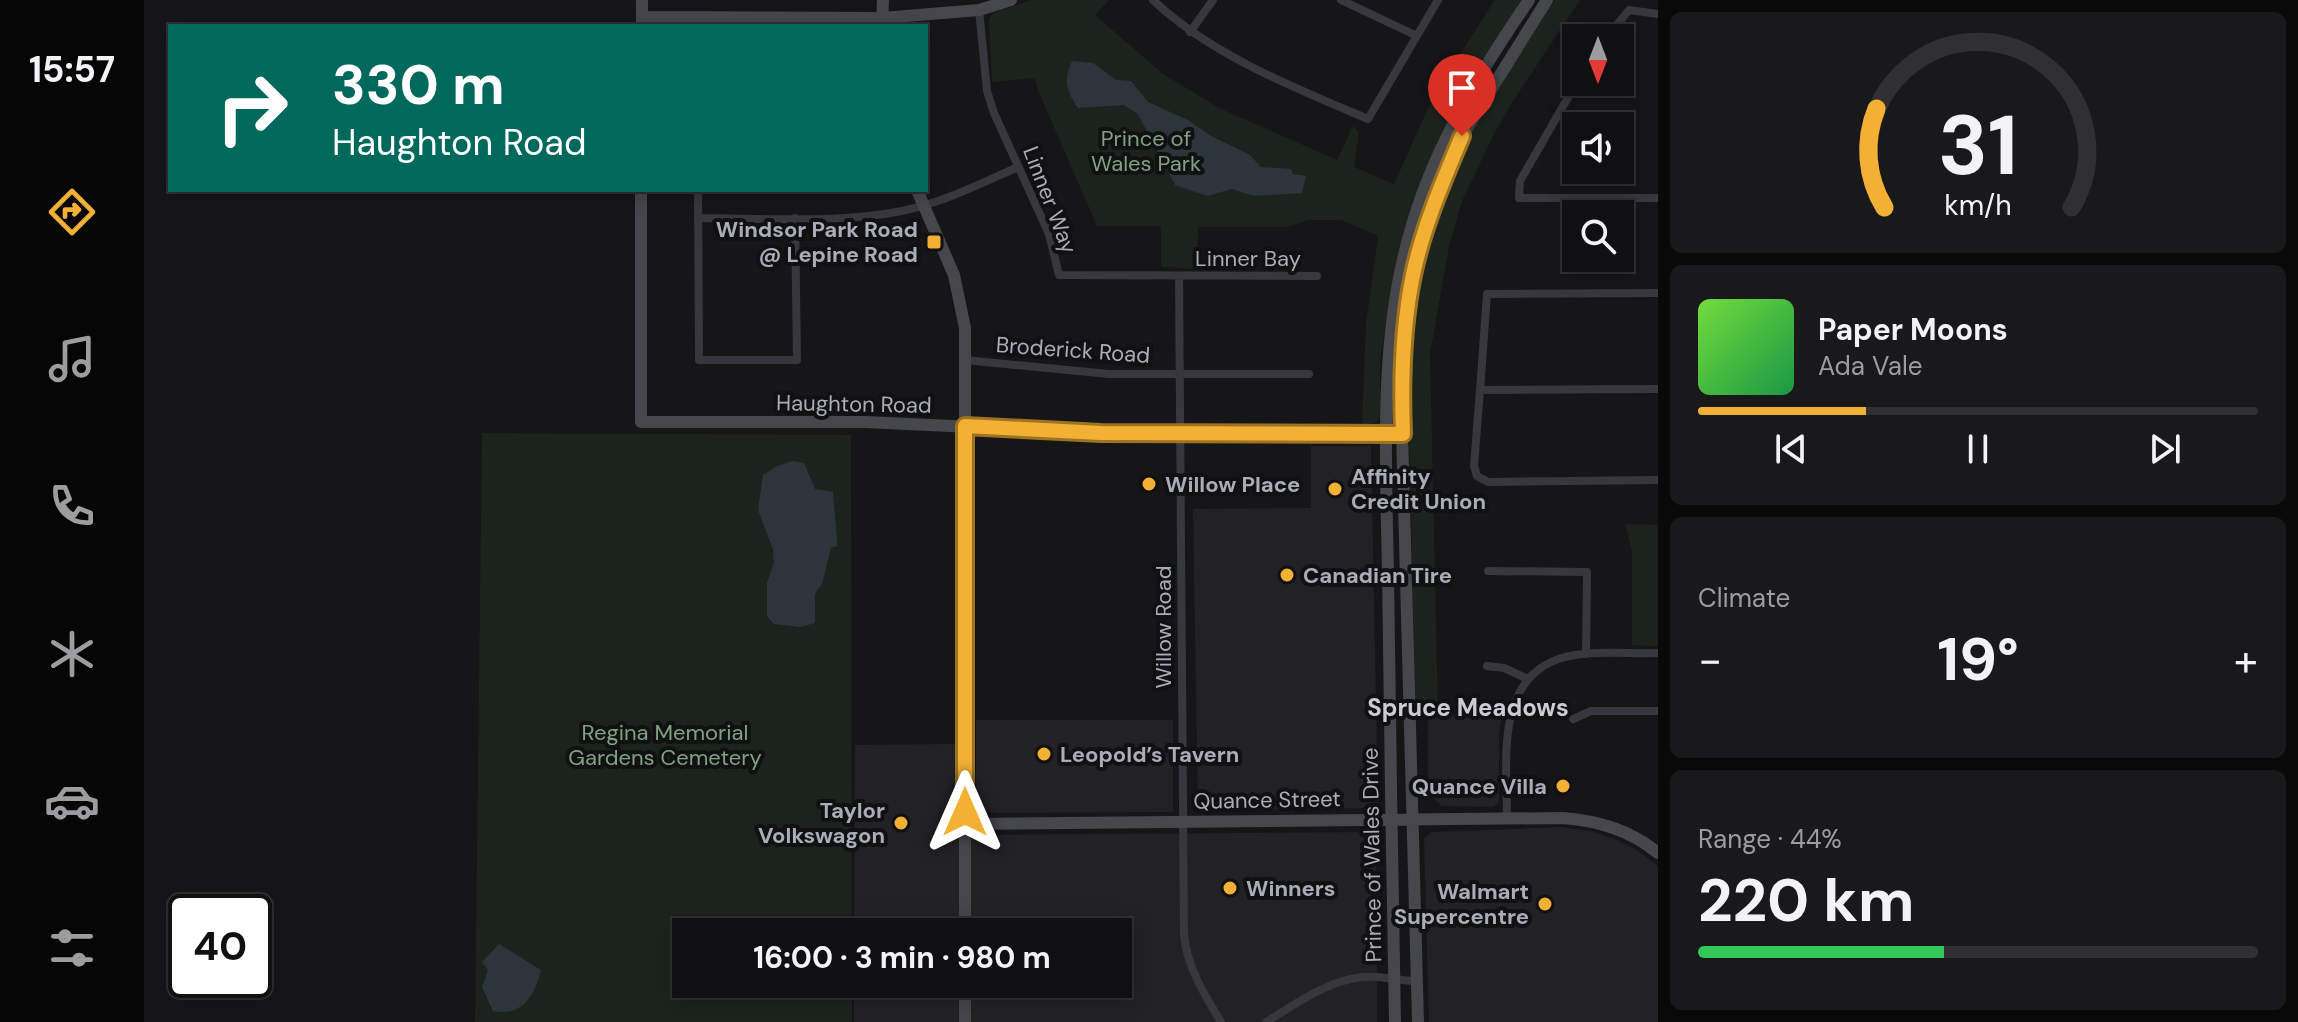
<!DOCTYPE html>
<meta charset="utf-8">
<style>
body{margin:0;font-family:"DM Sans",sans-serif;background:#19191b;color:#f1f3f6;height:100vh;display:flex;flex-direction:column;font-size:30px;white-space:nowrap}
*{box-sizing:border-box;margin:0}
p{font-size:26px;color:#9c9d9f}
.icon{flex:none;width:44px;height:44px;fill:none;stroke:currentColor;stroke-width:2;stroke-linecap:round;stroke-linejoin:round}
.map{position:relative;flex:1;overflow:hidden}
.drawer{display:flex;flex-direction:column;gap:12px;padding:12px;background:#09090a;width:640px}
.drawer>*{flex:none}
.banner{position:absolute;left:24px;top:24px;width:760px;height:168px;border-radius:0px;box-shadow:0 4px 20px #0003,0 0 0 2px #303032;background:#00695c;color:#fff;overflow:hidden}
.needle{width:52px;rotate:180deg}
.controls{position:absolute;left:1418px;top:24px;display:grid;gap:16px}
.controls a{display:grid;place-items:center;width:72px;height:72px;border-radius:0px;background:#101012;box-shadow:0 4px 20px #0003,0 0 0 2px #303032;font-size:40px}
.speed{position:absolute;left:24px;top:894px;display:flex;gap:16px;font-size:40px;font-weight:700;text-align:center}
.speed>*{display:grid;place-content:center;width:104px;height:104px;border-radius:50%;background:#101012;box-shadow:0 4px 20px #0003,0 0 0 2px #303032;line-height:1}
.speed .limit{border:4px solid #111;border-radius:12px;background:#fff;color:#111}
.pin{position:absolute;display:grid;place-items:center;width:68px;height:68px;color:#fff;margin:-82px -34px;border-radius:50% 50% 50% 0;rotate:-45deg;box-shadow:0 0 8px #0007}
.pin .icon{rotate:45deg}
.me{position:absolute;width:88px;margin:-44px;rotate:0deg;stroke-linejoin:round;filter:drop-shadow(0 0 6px #0008)}
.turn{display:flex;align-items:center;gap:28px;height:168px;padding:0 32px;font-size:36px}
.turn .icon{width:104px;height:104px;stroke-width:2.5}
.turn b{display:block;font-size:56px;line-height:68px}
.big{font-size:60px;font-weight:700;line-height:1.1}
.drawer .widget{flex:1;display:flex;flex-direction:column;justify-content:center;gap:12px;min-width:0;padding:0 28px;border-radius:12px;background:#19191b}
.drawer .dial{align-items:center;gap:0}
.dial svg{height:208px;overflow:visible;fill:none;stroke:#303032;stroke-width:7;stroke-linecap:round;text-anchor:middle}
.dial text{fill:#f1f3f6;stroke:none}
.song{display:flex;align-items:center;gap:24px}
.cover{width:96px;height:96px;border-radius:12px;background:linear-gradient(135deg,hsl(100 70% 55%),hsl(140 70% 35%))}
.played{height:8px;border-radius:4px;background:linear-gradient(90deg,#f2b134 30%,#303032 30%)}
.keys{display:flex;justify-content:space-around;direction:ltr}
.heat{display:flex;justify-content:space-between;align-items:center;font-size:44px;direction:ltr}
.charge{height:12px;border-radius:6px;background:linear-gradient(90deg,#34c759 44%,#303032 0)}
.trip{position:absolute;left:528px;top:918px;width:460px;height:80px;border-radius:0px;background:#101012;box-shadow:0 4px 20px #0003,0 0 0 2px #303032;font-weight:700;line-height:80px;text-align:center}
main{display:flex;flex:1;min-height:0}
.menu{display:flex;flex-direction:column;width:144px;justify-content:space-around;align-items:center;background:#060607;color:#9c9d9f}
.menu .icon{width:56px;height:56px}
.menu .current{color:#f2b134}
.menu b{font-size:36px;color:#f1f3f6}
.map>svg:first-child{display:block}
</style>
<main>
<nav class="menu">
<b>15:57</b>
<svg class="icon current" aria-label="directions" viewBox="0 0 24 24"><path d="M12 3l9 9-9 9-9-9zM9 14v-3h6M13 9l2 2-2 2"/></svg>
<svg class="icon" aria-label="music" viewBox="0 0 24 24"><path d="M9 18V5l10-2v13"/><circle cx="6" cy="18" r="3"/><circle cx="16" cy="16" r="3"/></svg>
<svg class="icon" aria-label="phone" viewBox="0 0 24 24"><path d="M5 4h4l2 5-3 2q2 4 5 5l2-3 5 2v4C11 20 4 13 5 4z"/></svg>
<svg class="icon" aria-label="climate" viewBox="0 0 24 24"><path d="M12 3v18M4 7l16 10M4 17L20 7"/></svg>
<svg class="icon" aria-label="car" viewBox="0 0 24 24"><path d="M5 17H2v-5l4-1 3-4h7l3 4 3 1v5h-3M9 17h6M6 11h13"/><circle cx="7" cy="17" r="2"/><circle cx="17" cy="17" r="2"/></svg>
<svg class="icon" aria-label="filters" viewBox="0 0 24 24"><path d="M4 7h16M4 17h16"/><circle cx="9" cy="7" r="2"/><circle cx="15" cy="17" r="2"/></svg>
</nav>
<div class="map">
<svg width="1514" height="1022" viewBox="0 0 1514 1022">
<rect width="100%" height="100%" fill="#161618"/>
<path fill="#222225" d="M 1167,446 L 1227,446 L 1234,808 L 1054,811 L 1049,509 L 1167,508 Z
M 1284,714 L 1358,714 L 1355,734 L 1355,801 L 1352,805 L 1348,807 L 1298,806 L 1284,794 Z
M 832,720 L 1029,720 L 1029,812 L 832,813 Z
M 811,744 L 813,835 L 1232,832 L 1233,1022 L 710,1022 L 710,984 L 974,984 L 974,932 L 710,932 L 711,745 Z
M 1418,827 L 1447,831 L 1470,839 L 1490,848 L 1514,866 L 1514,1022 L 1285,1022 L 1280,838 L 1288,832 Z"/>
<path fill="#1c231d" d="M 888,0 L 965,0 L 951,15 L 1019,74 L 1075,108 L 1193,160 L 1209,126 L 1215,132 L 1210,167 L 1250,184 L 1292,91 L 1351,0 L 1378,0 L 1327,79 L 1296,138 L 1242,324 L 1236,359 L 1236,417 L 1232,422 L 1218,425 L 1222,324 L 1234,236 L 1198,220 L 1164,220 L 1144,227 L 1054,227 L 1053,269 L 1017,267 L 1017,226 L 953,226 L 893,88 L 891,78 L 848,82 L 845,18 L 849,13 Z
M 1411,0 L 1436,0 L 1367,104 L 1350,134 L 1318,201 L 1305,246 L 1286,354 L 1294,714 L 1272,715 C 1270,644 1268,573 1267,502 C 1265,435 1262,368 1272,301 C 1278,255 1293,210 1310,167 C 1334,107 1375,53 1411,0 Z
M 338,433 L 707,435 L 708,932 L 542,932 L 542,984 L 708,984 L 708,1022 L 331,1022 Z
M 1481,524 L 1514,525 L 1514,646 L 1488,645 L 1488,551 Z"/>
<path fill="#2c353c" d="M 928,61 L 949,63 L 972,80 L 987,81 L 1004,102 L 1044,120 L 1067,136 L 1106,155 L 1117,167 L 1147,169 L 1149,174 L 1162,176 L 1158,193 L 1110,196 L 1088,189 L 1063,196 L 1031,185 L 994,114 L 980,105 L 934,108 C 922,90 919,81 928,61 Z
M 649,461 L 660,463 L 671,489 L 689,492 L 693,539 L 693,546 L 687,548 L 678,584 L 671,594 L 671,623 L 656,627 L 630,624 L 623,616 L 623,583 L 630,563 L 629,549 L 614,510 L 619,475 L 633,466 Z
M 355,944 L 397,970 C 391,996 378,1017 349,1011 L 338,987 L 344,970 L 338,962 Z"/>
<g fill="none" stroke-linecap="round" stroke-linejoin="round">
<path stroke="#37383d" stroke-width="8" d="M 1009,0 C 1067,55 1151,88 1224,119 L 1294,0
M 1197,0 L 1271,35
M 835,10 L 843,91 L 850,113 L 905,234 L 915,275 L 1173,276
M 1046,32 L 1069,0
M 1462,38 L 1485,10 L 1514,14
M 1433,82 L 1376,181 L 1375,198 L 1514,198
M 554,190 L 555,360 L 653,360 L 651,218
M 554,218 C 621,218 692,224 758,211 C 800,202 836,184 874,167
M 1035,276 L 1040,936 C 1044,969 1060,994 1077,1022
M 1514,293 L 1343,294 L 1336,390 L 1514,389
M 821,360 L 965,374 L 1165,374
M 1336,390 L 1330,466 L 1333,476 L 1344,482 L 1514,480
M 1344,571 L 1443,572 L 1442,654
M 1343,666 L 1360,668 L 1384,679
M 1429,719 L 1447,711 L 1514,711
M 1363,817 C 1363,761 1350,676 1421,657 C 1450,650 1484,654 1514,653
M 1122,1022 C 1152,1004 1182,981 1218,977 C 1237,975 1254,981 1273,981"/>
<path stroke="#45474d" stroke-width="12" d="M 498,17 L 738,18 L 835,10 L 867,0
M 738,23 L 739,0
M 498,26 L 498,0
M 497,190 L 497,422 L 721,422 L 957,433 L 1249,434
M 773,190 L 810,275 L 821,328 L 821,932
M 821,824 L 1419,818 C 1455,821 1486,830 1514,853
M 821,1022 L 821,984
M 1251,1022 C 1249,873 1245,723 1244,574 C 1242,457 1234,337 1268,225 C 1292,143 1337,70 1385,0
M 1274,1022 L 1258,431 L 1263,313 L 1269,273 L 1282,230 L 1318,136 L 1403,0"/>
</g>
<g fill="none" stroke-linecap="round" stroke-linejoin="round">
<defs>
<path id="route" d="M 821,812 L 821,426 L 957,433 L 1259,434 C 1257,381 1258,327 1269,275 C 1279,227 1299,181 1318,136"/>
</defs>
<use href="#route" stroke="#9d7322" stroke-width="20"/>
<use href="#route" stroke="#f2b134" stroke-width="14"/>
</g>
<g fill="#f2b134" stroke="#111113" stroke-width="3">
<rect x="782" y="234" width="16" height="16" rx="4"/>
<circle cx="1005" cy="484" r="8"/>
<circle cx="1191" cy="489" r="8"/>
<circle cx="1143" cy="575" r="8"/>
<circle cx="900" cy="754" r="8"/>
<circle cx="1419" cy="786" r="8"/>
<circle cx="757" cy="823" r="8"/>
<circle cx="1086" cy="888" r="8"/>
<circle cx="1401" cy="904" r="8"/>
</g>
<g text-anchor="middle" dominant-baseline="central" stroke-width="8" stroke-linejoin="round" paint-order="stroke">
<g font-size="22" fill="#7fa381" stroke="#111113">
<text x="1002" y="138">Prince of<tspan x="1002" dy="25">Wales Park</tspan></text>
<text x="521" y="732">Regina Memorial<tspan x="521" dy="25">Gardens Cemetery</tspan></text>
</g>
<g font-size="22" fill="#a8adb8" stroke="#111113">
<text transform="translate(906 200) rotate(69)">Linner Way</text>
<text x="1104" y="258">Linner Bay</text>
<text transform="translate(929 350) rotate(4)">Broderick Road</text>
<text transform="translate(710 404) rotate(1)">Haughton Road</text>
<text transform="translate(1019 627) rotate(-90)">Willow Road</text>
<text transform="translate(1123 800) rotate(-1)">Quance Street</text>
<text transform="translate(1228 855) rotate(-91)">Prince of Wales Drive</text>
</g>
<g font-size="22" font-weight="bold" fill="#a8adb8" stroke="#111113" text-anchor="start">
<text x="774" y="229" text-anchor="end">Windsor Park Road<tspan x="774" dy="25">@ Lepine Road</tspan></text>
<text x="1207" y="476">Affinity<tspan x="1207" dy="25">Credit Union</tspan></text>
<text x="1021" y="484">Willow Place</text>
<text x="1159" y="575">Canadian Tire</text>
<text x="916" y="754">Leopold’s Tavern</text>
<text x="1403" y="786" text-anchor="end">Quance Villa</text>
<text x="741" y="810" text-anchor="end">Taylor<tspan x="741" dy="25">Volkswagon</tspan></text>
<text x="1102" y="888">Winners</text>
<text x="1385" y="891" text-anchor="end">Walmart<tspan x="1385" dy="25">Supercentre</tspan></text>
</g>
<g font-size="24" font-weight="bold" fill="#c9ccd4" stroke="#111113">
<text x="1324" y="707">Spruce Meadows</text>
</g>
</g>
</svg>
<div class="controls">
<a><svg class="needle" viewBox="-14 -14 28 28"><path d="M0-13l5 13h-10z" fill="#e53935"/><path d="M0 13l5-13h-10z" fill="#9c9d9f"/></svg></a>
<a><svg class="icon" aria-label="sound" viewBox="0 0 24 24"><path d="M4 9h4l5-4v14l-5-4H4zM17 9q2 3 0 6"/></svg></a>
<a><svg class="icon" aria-label="search" viewBox="0 0 24 24"><circle cx="10" cy="10" r="6"/><path d="M15 15l6 6"/></svg></a>
</div>
<div class="speed"><div class="limit">40</div></div>
<div class="pin" style="left:1318px;top:136px;background:#d93025"><svg class="icon" aria-label="arrive" viewBox="0 0 24 24"><path d="M6 21V4h12l-3 4 3 4H6"/></svg></div>
<svg class="me" style="left:821px;top:812px" viewBox="-20 -20 40 40"><path d="M0-17L14 15 0 8-14 15z" fill="#f2b134" stroke="#fff" stroke-width="4"/></svg>
<div class="trip">16:00 · 3 min · 980 m</div>
<div class="banner">
<div class="turn"><svg class="icon" aria-label="right" viewBox="0 0 24 24"><path d="M7 20v-9h11M14 6l5 5-5 5"/></svg><div><b>330 m</b>Haughton Road</div></div>
</div>
</div>
<section class="drawer">
<div class="widget dial"><svg viewBox="0 0 100 80">
<path d="M14 69A42 42 0 1 1 86 69"/>
<path d="M14 69A42 42 0 0 1 11 31" stroke="#f2b134"/>
<text x="50" y="56" font-size="32" font-weight="700">31</text>
<text x="50" y="72" font-size="11">km/h</text>
</svg></div>
<div class="widget">
<div class="song"><i class="cover"></i><div><b>Paper Moons</b><p>Ada Vale</p></div></div>
<div class="played"></div>
<div class="keys"><svg class="icon" aria-label="previous" viewBox="0 0 24 24"><path d="M18 5L8 12l10 7zM5 5v14"/></svg><svg class="icon" aria-label="pause" viewBox="0 0 24 24"><path d="M8 5v14M16 5v14"/></svg><svg class="icon" aria-label="next" viewBox="0 0 24 24"><path d="M6 5l10 7-10 7zM19 5v14"/></svg></div>
</div>
<div class="widget"><p>Climate</p>
<div class="heat"><a>−</a><b class="big">19°</b><a>+</a></div>
</div>
<div class="widget"><p>Range · 44%</p><b class="big">220 km</b><div class="charge"></div></div>
</section>
</main>
